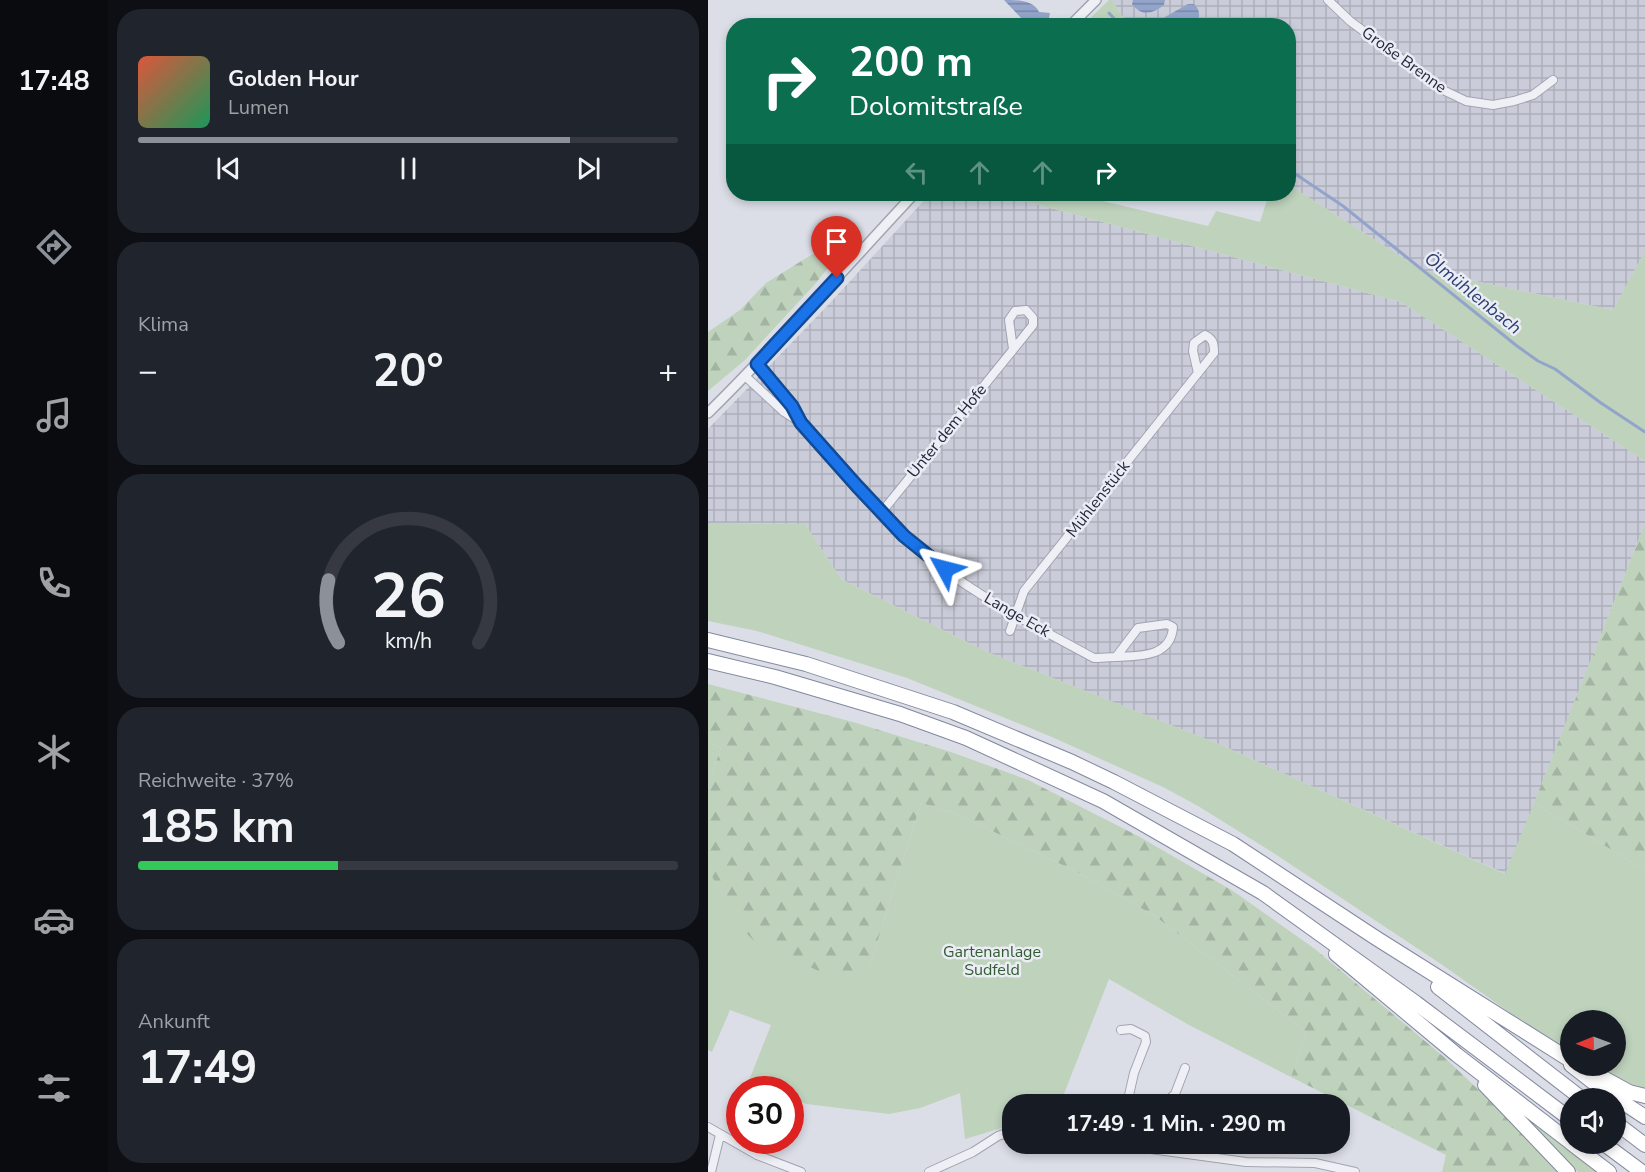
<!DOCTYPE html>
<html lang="de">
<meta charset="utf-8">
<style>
body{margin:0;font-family:"Nunito Sans",sans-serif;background:#20242c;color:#f1f3f6;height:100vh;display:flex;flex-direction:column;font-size:22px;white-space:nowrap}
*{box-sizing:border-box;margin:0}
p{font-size:20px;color:#9ea1a6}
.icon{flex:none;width:33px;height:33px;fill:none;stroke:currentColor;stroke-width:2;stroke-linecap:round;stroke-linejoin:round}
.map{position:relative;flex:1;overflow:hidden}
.side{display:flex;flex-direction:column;gap:9px;padding:9px;background:#0d0f14;width:600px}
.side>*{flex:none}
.top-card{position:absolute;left:18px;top:18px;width:570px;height:183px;border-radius:24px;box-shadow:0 3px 9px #0003;background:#0b6e4f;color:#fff;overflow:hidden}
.needle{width:39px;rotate:269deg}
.buttons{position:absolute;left:852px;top:1010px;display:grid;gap:12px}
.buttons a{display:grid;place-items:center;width:66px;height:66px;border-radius:50%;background:#171b24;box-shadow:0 3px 9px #0003;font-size:30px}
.speed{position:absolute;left:18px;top:1076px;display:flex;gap:12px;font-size:30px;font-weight:700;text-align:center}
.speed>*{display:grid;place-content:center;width:78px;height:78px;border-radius:50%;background:#171b24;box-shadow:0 3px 9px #0003;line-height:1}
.speed .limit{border:9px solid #d22;background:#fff;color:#111}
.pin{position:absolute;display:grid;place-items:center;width:51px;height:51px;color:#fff;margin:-62px -26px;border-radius:50% 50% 50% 0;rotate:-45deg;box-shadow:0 0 6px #0007}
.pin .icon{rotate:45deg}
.me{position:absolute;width:66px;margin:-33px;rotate:308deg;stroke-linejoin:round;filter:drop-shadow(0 0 4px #0008)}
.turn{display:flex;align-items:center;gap:21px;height:126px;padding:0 24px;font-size:27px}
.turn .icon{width:78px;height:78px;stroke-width:2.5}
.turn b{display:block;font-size:42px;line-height:51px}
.lanes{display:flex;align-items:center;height:57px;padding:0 24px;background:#0003;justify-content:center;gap:30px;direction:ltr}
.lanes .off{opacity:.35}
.big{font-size:45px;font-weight:700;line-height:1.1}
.side .widget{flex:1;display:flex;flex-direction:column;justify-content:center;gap:9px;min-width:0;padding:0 21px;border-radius:24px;background:#20242c}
.side .dial{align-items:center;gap:0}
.dial svg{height:156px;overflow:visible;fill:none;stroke:#363941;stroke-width:7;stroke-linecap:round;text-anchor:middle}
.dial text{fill:#f1f3f6;stroke:none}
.song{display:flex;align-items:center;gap:18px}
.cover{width:72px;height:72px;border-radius:9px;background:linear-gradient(135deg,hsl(10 70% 55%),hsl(150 70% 35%))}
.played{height:6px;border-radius:3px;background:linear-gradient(90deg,#8c9099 80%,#363941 80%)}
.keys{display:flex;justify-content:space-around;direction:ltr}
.heat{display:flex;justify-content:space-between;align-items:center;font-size:33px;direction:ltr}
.charge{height:9px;border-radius:4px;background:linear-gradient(90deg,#34c759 37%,#363941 0)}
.trip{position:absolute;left:294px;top:1094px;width:348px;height:60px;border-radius:24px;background:#171b24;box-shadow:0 3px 9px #0003;font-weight:700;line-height:60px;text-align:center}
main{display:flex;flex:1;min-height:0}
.menu{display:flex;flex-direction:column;width:108px;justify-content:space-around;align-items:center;background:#090b0e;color:#9ea1a6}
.menu .icon{width:42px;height:42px}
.menu .on{color:#8c9099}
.menu b{font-size:27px;color:#f1f3f6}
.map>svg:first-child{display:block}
</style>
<main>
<nav class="menu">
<b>17:48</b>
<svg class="icon on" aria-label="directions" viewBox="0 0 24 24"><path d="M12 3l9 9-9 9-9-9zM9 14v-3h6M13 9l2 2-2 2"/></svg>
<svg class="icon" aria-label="music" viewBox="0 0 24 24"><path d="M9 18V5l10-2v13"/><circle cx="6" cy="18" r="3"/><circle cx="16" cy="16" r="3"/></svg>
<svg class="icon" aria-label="phone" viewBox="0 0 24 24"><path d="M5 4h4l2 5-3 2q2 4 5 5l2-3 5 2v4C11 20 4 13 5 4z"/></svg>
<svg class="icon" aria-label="climate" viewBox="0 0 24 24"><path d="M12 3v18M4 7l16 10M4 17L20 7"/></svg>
<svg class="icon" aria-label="car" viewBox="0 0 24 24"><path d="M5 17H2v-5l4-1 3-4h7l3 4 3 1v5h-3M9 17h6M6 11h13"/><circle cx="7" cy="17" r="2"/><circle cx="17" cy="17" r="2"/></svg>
<svg class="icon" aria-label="filters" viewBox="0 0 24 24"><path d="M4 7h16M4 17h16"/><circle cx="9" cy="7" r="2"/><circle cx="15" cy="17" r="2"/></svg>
</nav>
<section class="side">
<div class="widget">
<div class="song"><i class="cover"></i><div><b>Golden Hour</b><p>Lumen</p></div></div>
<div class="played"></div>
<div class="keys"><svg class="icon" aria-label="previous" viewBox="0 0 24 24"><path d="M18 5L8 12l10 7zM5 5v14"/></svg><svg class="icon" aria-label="pause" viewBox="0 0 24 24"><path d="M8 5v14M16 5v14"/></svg><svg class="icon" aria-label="next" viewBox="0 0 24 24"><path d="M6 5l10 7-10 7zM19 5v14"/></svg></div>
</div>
<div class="widget"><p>Klima</p>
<div class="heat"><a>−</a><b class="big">20°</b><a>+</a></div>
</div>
<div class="widget dial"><svg viewBox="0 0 100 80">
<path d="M14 69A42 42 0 1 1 86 69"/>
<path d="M14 69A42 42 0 0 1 9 37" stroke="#8c9099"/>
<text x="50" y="56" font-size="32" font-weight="700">26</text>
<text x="50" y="72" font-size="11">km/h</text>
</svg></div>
<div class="widget"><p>Reichweite · 37%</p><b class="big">185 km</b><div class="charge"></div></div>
<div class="widget"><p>Ankunft</p><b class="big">17:49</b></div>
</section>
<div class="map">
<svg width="937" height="1172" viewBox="0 0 937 1172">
<defs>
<pattern id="industrial-grid" width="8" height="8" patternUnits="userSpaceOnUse" patternTransform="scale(1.5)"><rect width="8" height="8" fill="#cacdd9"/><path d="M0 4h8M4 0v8" fill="none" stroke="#adb0bb"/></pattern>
<pattern id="forest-firs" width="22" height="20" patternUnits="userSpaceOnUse" patternTransform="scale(1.5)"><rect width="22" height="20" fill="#bed2bc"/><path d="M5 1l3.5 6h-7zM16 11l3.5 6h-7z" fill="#a3b4a3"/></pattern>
<pattern id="water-rules" width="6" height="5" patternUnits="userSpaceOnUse" patternTransform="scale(1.5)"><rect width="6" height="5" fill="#93a4cb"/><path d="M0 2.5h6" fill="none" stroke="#7886a6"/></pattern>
</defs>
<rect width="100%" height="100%" fill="#dcdee7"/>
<path fill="url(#industrial-grid)" d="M 404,0 L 937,0 L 937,251 L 905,310 L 714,270 L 581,185 L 580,26 L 420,25 Z
M 222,194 L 290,194 L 693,302 L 937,461 L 937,524 L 798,874 L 513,745 L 277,651 L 133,579 L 97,524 L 0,523 L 0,429 L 122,303 Z"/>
<path fill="#bed2bc" d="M 401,0 L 404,0 L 420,25 L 375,25 Z
M 581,185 L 714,270 L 905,310 L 937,251 L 937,461 L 693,302 L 290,194 L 365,194 L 500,226 L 508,211 L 552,222 L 561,194 L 580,194 Z
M 0,523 L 97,524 L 133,579 L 277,651 L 513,745 L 797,874 L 826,803 L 937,870 L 937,1089 L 897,1074 L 879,1065 L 908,1065 L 908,1020 L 862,1020 L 862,1055 L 733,964 L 564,852 L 490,806 L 457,788 L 344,737 L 199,678 L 49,631 L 0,621 Z
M 0,743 L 13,747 L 0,787 Z
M 213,803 L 247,813 L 373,874 L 447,916 L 598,1032 L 583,1077 L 481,1025 L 401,979 L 352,1104 L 304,1104 L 304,1125 L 257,1139 L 252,1093 L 212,1108 L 181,1114 L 98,1104 L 83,1097 L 82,1089 L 66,1089 L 42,1078 L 63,1025 L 22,1010 L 4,1052 L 0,1050 L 0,869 L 28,921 L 161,968 Z
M 803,1106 L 891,1172 L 870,1172 Z"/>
<path fill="url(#forest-firs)" d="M 116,247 L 129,257 L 107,284 L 37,360 L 0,391 L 0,332 L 32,310 L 58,283 Z
M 937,524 L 937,870 L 826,803 Z
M 0,684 L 145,722 L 243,752 L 320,780 L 430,836 L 525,891 L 607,949 L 736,1057 L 819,1136 L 853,1172 L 734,1172 L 738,1155 L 583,1077 L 598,1032 L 447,916 L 373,874 L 247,813 L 213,803 L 161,968 L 132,981 L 46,941 L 28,922 L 0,869 L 0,787 L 13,747 L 0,743 Z"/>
<path fill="url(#water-rules)" d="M 296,0 C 309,0 326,0 331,12 L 342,13 L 341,18 L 315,20 Z
M 425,0 L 457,0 L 456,5 C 444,14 434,17 424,4 Z
M 480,4 L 486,4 C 493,11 492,17 488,25 L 443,25 Z"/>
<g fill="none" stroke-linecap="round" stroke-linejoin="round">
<path stroke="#93a4cb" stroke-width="3" d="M 401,13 L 413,26
M 580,169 L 635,206 L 809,346 L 830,361 L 847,369 L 893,403 L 937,432"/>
<defs>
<path id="minor" d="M 620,0 L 642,21 L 735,90 L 758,101 L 785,105 L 806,101 L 825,95 L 845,80
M 49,364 L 84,406 L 92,422
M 37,376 L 76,412 L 93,423 C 134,469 173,521 222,559 C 272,598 330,628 386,658 C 394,658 401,657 409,657 C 432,656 463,657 465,627 L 459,624 L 430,628 L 408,657
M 173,513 L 325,325 L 325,318 L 318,310 L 307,311 L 301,320 L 305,349
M 302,631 L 316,591 L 506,353 C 506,343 505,339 497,335 L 486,343 L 485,351 L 490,373
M 413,1030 L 423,1029 L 437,1036 L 438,1042 L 426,1073 L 419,1104
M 456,1104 L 467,1094 L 477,1068
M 0,1127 L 49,1155 L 93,1172
M 399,1143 L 538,1162 L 607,1163 L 647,1172
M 3,1172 L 12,1135
M 221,1172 L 265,1152 L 290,1136 L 304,1131"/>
<path id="tertiary" d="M 362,26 L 388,0
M 0,413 C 72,342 138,267 206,194"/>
<path id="motorway" d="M 0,640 L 98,664 L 245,712 L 364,762 L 406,782 L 525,844 L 668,938 L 862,1060
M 0,661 L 67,677 L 192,714 L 258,738 L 395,801 L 555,893 L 708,1003 L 862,1119
M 628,954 L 749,1055 L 862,1142
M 730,987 L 873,1098
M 863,1065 L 890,1086 L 937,1117
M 879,1069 L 921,1092 L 937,1096
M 777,1085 L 860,1172
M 908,1123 L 937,1145
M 863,1143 L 901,1172
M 895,1143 L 934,1172"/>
</defs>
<use href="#minor" stroke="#a1a4b1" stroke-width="10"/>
<use href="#tertiary" stroke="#a1a4b1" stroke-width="12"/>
<use href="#motorway" stroke="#82889f" stroke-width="16"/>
<use href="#minor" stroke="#eff0f5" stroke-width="8"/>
<use href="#tertiary" stroke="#eff0f5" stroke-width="9"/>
<use href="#motorway" stroke="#fff" stroke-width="14"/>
</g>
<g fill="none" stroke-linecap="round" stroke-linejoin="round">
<defs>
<path id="route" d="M 129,278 L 49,364 L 84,406 L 93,423 L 149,486 L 196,536 L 237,569"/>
</defs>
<use href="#route" stroke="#114b97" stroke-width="15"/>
<use href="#route" stroke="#1a73e8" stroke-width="10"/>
</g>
<g text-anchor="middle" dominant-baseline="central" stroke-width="5" stroke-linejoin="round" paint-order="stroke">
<g font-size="16" fill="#25293e" stroke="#ebedf5">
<text transform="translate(696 60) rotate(36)">Große Brenne</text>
<text transform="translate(239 431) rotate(-51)">Unter dem Hofe</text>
<text transform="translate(390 499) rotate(-52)">Mühlenstück</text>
<text transform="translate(309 615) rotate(30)">Lange Eck</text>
</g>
<g font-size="16" fill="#315b31" stroke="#ebedf5">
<text x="284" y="952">Gartenanlage<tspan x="284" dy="18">Sudfeld</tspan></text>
</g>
<g font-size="18" font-style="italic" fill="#2c3f75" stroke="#ebedf5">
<text transform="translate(765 293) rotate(39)">Ölmühlenbach</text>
</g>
</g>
</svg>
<div class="buttons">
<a><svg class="needle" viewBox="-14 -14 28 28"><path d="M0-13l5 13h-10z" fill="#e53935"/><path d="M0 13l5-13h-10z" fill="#9ea1a6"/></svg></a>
<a><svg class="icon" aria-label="sound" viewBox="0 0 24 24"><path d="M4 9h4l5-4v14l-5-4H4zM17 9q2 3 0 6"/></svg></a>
</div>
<div class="speed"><div class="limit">30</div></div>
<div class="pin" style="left:129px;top:278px;background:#d93025"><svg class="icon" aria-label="arrive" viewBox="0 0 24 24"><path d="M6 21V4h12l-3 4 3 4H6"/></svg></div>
<svg class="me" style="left:237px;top:569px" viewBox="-20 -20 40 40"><path d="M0-17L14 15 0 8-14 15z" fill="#1a73e8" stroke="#fff" stroke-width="4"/></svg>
<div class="trip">17:49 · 1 Min. · 290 m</div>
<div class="top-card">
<div class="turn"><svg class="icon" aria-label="right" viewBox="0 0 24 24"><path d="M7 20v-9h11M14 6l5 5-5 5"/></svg><div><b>200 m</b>Dolomitstraße</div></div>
<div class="lanes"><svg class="icon off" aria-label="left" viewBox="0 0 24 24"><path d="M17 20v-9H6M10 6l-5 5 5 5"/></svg><svg class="icon off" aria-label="ahead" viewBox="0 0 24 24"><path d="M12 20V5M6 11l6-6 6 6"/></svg><svg class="icon off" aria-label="ahead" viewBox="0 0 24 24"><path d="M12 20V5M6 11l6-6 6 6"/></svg><svg class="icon" aria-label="right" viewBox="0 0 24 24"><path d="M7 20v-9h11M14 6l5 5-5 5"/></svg></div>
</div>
</div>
</main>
